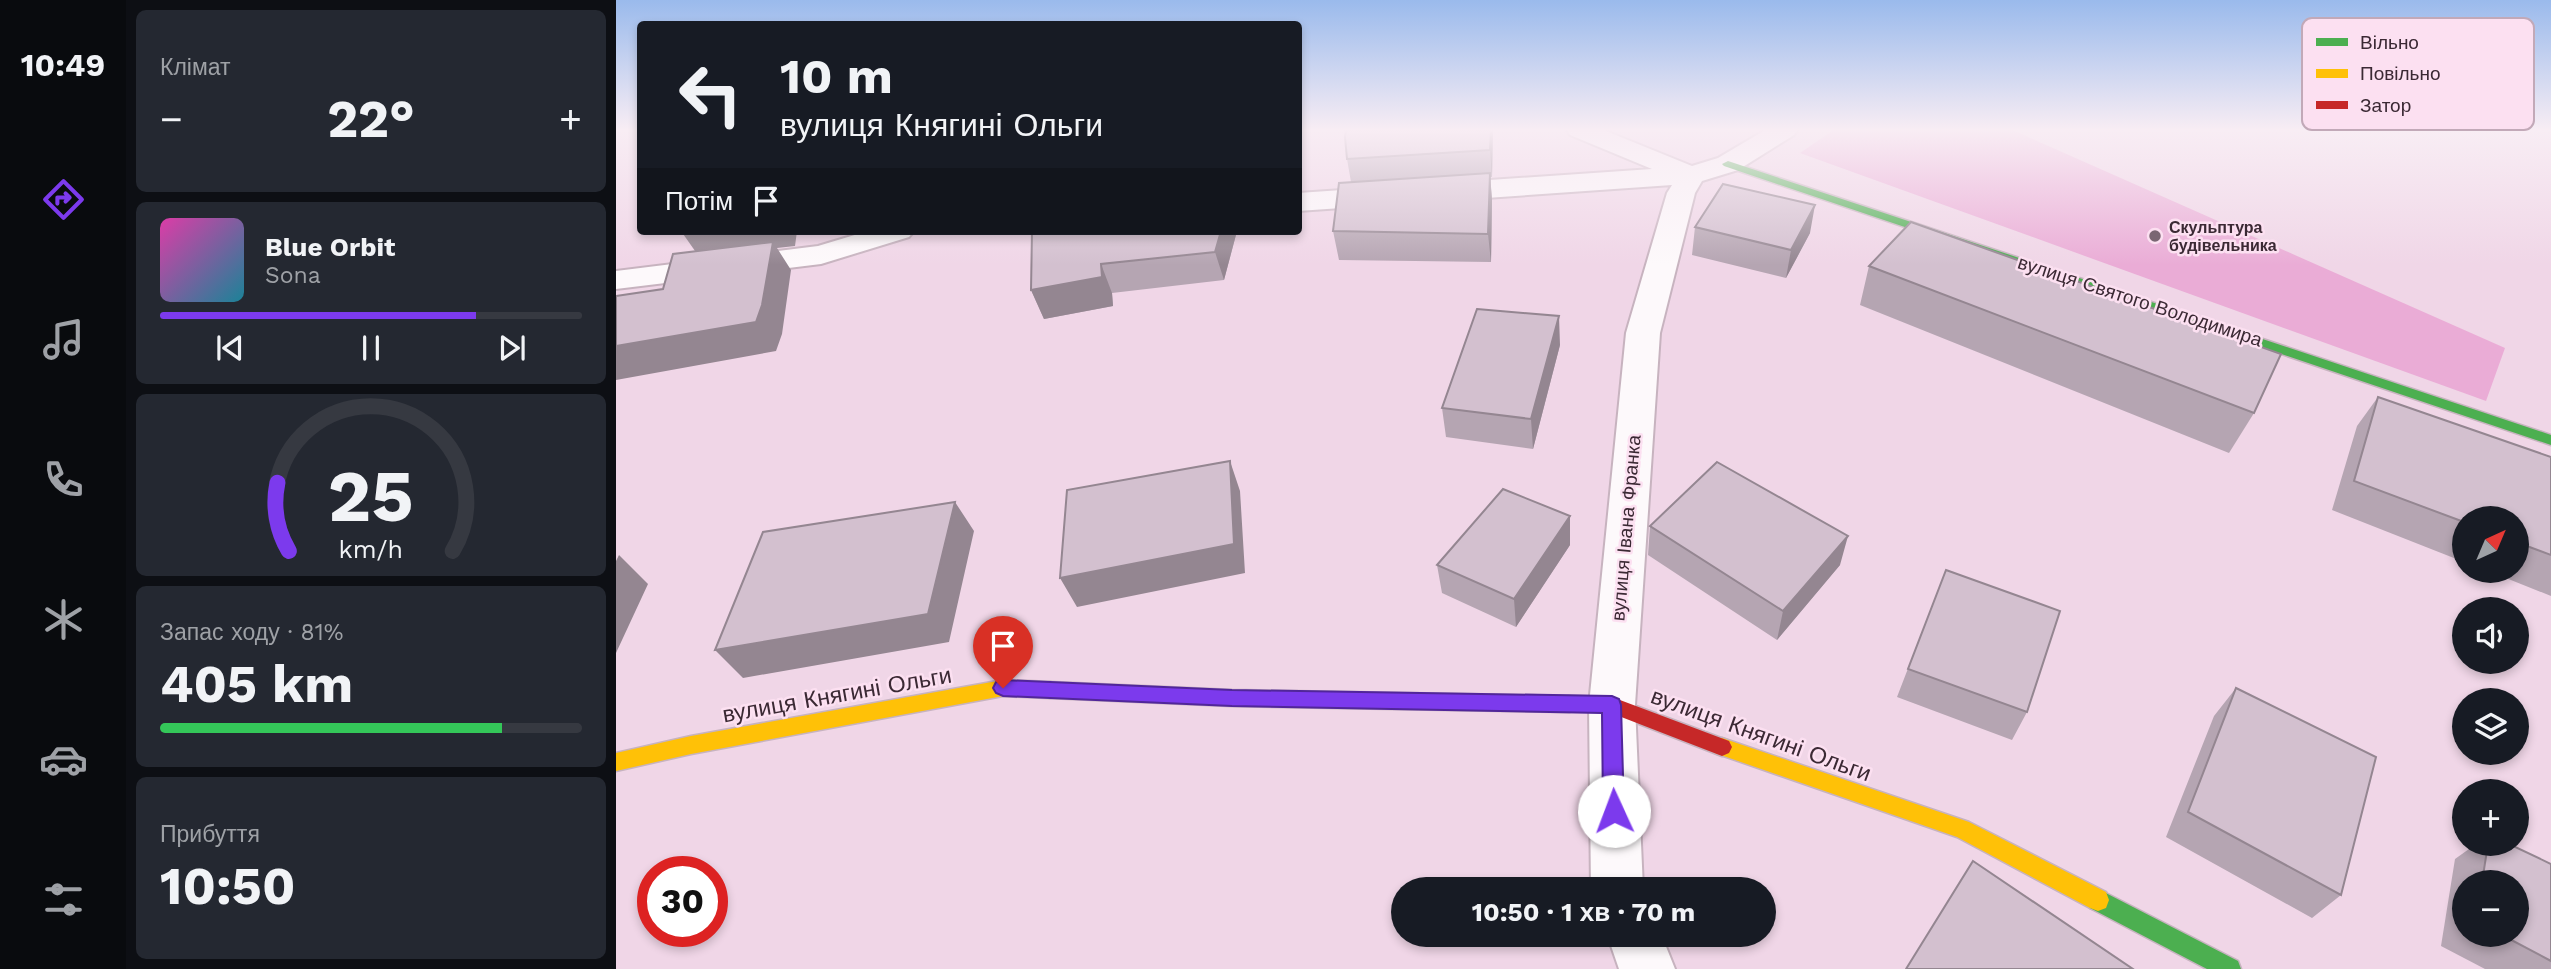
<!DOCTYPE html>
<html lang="uk">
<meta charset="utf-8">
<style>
body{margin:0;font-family:"Work Sans",sans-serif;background:#242831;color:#f1f3f6;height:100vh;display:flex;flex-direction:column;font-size:26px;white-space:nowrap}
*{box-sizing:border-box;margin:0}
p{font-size:23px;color:#9ea1a6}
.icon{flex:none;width:38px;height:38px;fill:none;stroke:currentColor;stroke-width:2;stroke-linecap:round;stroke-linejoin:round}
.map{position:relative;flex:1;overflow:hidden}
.panel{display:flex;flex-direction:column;gap:10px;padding:10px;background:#0d0f14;width:490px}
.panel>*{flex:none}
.top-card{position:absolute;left:21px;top:21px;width:665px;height:214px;border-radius:7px;box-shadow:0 4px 10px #0003;background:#171b24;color:#f1f3f6;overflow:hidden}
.needle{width:46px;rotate:44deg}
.buttons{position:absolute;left:1836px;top:506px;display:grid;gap:14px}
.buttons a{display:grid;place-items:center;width:77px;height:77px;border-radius:50%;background:#171b24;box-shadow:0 4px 10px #0003;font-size:35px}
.speed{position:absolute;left:21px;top:856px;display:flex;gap:14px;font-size:35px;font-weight:700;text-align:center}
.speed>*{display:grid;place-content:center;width:91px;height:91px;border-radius:50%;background:#171b24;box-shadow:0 4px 10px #0003;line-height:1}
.speed .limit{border:10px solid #d22;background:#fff;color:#111}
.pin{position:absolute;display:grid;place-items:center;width:60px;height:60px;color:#fff;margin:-72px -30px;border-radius:50% 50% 50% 0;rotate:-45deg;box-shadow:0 0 7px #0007}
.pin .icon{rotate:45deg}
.me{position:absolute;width:77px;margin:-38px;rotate:358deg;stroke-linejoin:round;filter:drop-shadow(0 0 5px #0008)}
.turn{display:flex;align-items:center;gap:24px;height:147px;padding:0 28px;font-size:32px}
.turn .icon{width:91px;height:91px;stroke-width:2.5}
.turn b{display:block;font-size:49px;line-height:60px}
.then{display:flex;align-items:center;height:66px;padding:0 28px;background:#0003;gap:14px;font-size:26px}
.big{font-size:52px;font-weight:700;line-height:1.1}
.panel .widget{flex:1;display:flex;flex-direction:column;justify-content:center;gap:10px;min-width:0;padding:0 24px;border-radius:10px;background:#242831}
.panel .dial{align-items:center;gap:0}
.dial svg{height:182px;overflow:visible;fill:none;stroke:#363941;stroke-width:7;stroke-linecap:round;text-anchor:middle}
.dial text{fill:#f1f3f6;stroke:none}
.song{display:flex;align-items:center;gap:21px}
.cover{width:84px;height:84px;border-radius:10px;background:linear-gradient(135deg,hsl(320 70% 55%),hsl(190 70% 35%))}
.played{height:7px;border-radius:4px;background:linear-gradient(90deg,#7c3aed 75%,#363941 75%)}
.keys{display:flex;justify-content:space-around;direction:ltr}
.heat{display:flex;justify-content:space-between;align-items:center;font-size:38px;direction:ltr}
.charge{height:10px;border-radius:5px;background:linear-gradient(90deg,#34c759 81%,#363941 0)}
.trip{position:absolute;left:775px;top:877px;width:385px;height:70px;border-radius:35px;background:#171b24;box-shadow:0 4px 10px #0003;font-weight:700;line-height:70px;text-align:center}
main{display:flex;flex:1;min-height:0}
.tab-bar{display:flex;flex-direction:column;width:126px;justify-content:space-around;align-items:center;background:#090b0e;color:#9ea1a6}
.tab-bar .icon{width:49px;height:49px}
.tab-bar .active{color:#7c3aed}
.tab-bar b{font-size:32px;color:#f1f3f6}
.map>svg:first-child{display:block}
</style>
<main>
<nav class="tab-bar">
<b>10:49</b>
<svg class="icon active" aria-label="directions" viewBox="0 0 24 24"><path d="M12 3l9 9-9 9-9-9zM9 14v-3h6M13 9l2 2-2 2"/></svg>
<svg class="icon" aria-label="music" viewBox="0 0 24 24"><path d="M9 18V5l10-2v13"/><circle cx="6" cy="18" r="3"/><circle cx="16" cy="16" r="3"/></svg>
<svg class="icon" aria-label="phone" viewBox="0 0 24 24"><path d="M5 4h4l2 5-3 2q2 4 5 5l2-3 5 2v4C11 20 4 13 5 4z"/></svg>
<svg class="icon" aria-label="climate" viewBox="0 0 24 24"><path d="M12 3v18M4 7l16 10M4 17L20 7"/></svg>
<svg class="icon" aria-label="car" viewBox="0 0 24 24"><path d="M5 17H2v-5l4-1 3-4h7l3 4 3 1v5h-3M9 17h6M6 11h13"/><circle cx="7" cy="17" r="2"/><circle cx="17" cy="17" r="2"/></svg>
<svg class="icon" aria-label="filters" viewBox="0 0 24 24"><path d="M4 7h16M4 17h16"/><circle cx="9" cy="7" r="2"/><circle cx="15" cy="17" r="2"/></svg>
</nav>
<section class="panel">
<div class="widget"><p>Клімат</p>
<div class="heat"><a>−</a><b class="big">22°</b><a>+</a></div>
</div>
<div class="widget">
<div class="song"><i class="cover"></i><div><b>Blue Orbit</b><p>Sona</p></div></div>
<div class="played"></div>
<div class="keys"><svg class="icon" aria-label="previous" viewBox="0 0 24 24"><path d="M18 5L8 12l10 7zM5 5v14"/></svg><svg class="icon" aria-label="pause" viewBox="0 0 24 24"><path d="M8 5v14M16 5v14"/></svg><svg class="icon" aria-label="next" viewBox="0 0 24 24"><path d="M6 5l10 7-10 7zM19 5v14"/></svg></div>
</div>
<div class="widget dial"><svg viewBox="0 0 100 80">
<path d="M14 69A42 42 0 1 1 86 69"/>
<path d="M14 69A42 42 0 0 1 9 39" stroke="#7c3aed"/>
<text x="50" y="56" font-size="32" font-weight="700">25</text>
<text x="50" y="72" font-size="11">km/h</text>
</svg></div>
<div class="widget"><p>Запас ходу · 81%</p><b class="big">405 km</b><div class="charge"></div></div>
<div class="widget"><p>Прибуття</p><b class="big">10:50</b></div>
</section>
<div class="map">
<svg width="1935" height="969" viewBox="0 0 1935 969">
<rect width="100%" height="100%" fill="#f0d6e7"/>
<path fill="#eaacd6" d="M 1219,129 L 1394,129 L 1889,348 L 1870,401 L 1184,153 Z"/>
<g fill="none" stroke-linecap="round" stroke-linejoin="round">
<defs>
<path id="street" d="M 950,129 L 985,129 L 1076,166 L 1102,158 L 1151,129 L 1182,129 L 1178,135 L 1122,170 L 1086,181 L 1079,193 L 1044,333 L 1019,705 L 1027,889 L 975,889 L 973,705 L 1010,333 L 1051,193 L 1056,185 L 682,211 L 682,193 L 1036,169 L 954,135 Z
M 252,231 L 298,231 L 293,237 L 205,264 L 0,289 L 0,271 L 202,246 Z
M 991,934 L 1045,934 L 1059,969 L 1003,969 Z"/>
<path id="fast" d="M 1112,161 L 1935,435 L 1935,445 L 1108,166 L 1106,164 Z
M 434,682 L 616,690 L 953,696 L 960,698 L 962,704 L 960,710 L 953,712 L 616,706 L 434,698 L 427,696 L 425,690 L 427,684 Z
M 1482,889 L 1622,961 L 1625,969 L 1591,969 L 1474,908 L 1471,900 L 1474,892 Z"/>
<path id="slow" d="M 387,680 L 434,682 L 441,684 L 443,690 L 441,696 L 434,698 L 387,696 L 75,754 L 0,771 L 0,753 L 75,736 Z
M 1106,738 L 1353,822 L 1490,892 L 1493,900 L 1490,908 L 1482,911 L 1474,908 L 1341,837 L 1099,753 L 1096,747 L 1099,741 Z"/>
<path id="jam" d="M 953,696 L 996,697 L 1113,741 L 1116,747 L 1113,753 L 1106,756 L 995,713 L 946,710 L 944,704 L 946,698 Z"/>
</defs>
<use href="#street" stroke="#c7b3bf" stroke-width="4"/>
<use href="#fast" stroke="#c7b3bf" stroke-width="3"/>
<use href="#slow" stroke="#c7b3bf" stroke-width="3"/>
<use href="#jam" stroke="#c7b3bf" stroke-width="3"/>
<use href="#street" fill="#fdf9fb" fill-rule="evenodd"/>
<use href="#fast" fill="#4caf50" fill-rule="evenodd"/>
<use href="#slow" fill="#ffc107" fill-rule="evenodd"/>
<use href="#jam" fill="#c62828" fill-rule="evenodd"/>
</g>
<path fill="#b5a5b2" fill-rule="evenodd" d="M 730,129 L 877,129 L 876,177 L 874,177 L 876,200 L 875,262 L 723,260 L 717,231 L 735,182 L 731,159 Z
M 1079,227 L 1194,233 L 1170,278 L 1076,255 Z
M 419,231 L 621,231 L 608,280 L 496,293 L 497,306 L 428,319 L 415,290 Z
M 1253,266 L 1638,413 L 1613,453 L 1244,305 Z
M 944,345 L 917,449 L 830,437 L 826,408 Z
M 1762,397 L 1935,457 L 1935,596 L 1870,570 L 1900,570 L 1900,518 L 1848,518 L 1848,562 L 1716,510 L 1741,426 Z
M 954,516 L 954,545 L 900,627 L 826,593 L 821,565 Z
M 1034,526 L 1224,565 L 1161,640 L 1032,555 Z
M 1330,570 L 1411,712 L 1396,740 L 1281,697 Z
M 1620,688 L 1725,895 L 1696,918 L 1550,837 L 1598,716 Z
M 1860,844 L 1893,844 L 1935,864 L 1935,969 L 1869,969 L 1825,946 L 1839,859 ZM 1848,882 L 1900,882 L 1900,934 L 1848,934 Z"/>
<path fill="#948691" d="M 875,129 L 877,129 L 876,177 L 874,150 Z
M 874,173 L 876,200 L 875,262 L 872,234 Z
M 1199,205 L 1194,233 L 1170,278 L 1175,250 Z
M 65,231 L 181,231 L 179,246 L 161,248 L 175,270 L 166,334 L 160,351 L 0,380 L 0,346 L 84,258 Z
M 605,231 L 621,231 L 608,280 L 599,252 Z
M 485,264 L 496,293 L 497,306 L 428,319 L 415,290 Z
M 943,316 L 944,345 L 917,449 L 915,419 Z
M 614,461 L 624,491 L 629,573 L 461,607 L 444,578 Z
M 339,502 L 358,531 L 333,642 L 127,678 L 99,650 Z
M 954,516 L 954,545 L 900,627 L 898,599 Z
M 1232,536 L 1224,565 L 1161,640 L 1167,611 Z
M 3,555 L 32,584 L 0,653 L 0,561 Z"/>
<path fill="#d3c0cf" stroke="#948691" stroke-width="2" d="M 730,129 L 875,129 L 874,150 L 731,159 L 729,137 Z
M 874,173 L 872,234 L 717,231 L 723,183 Z
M 1107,184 L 1199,205 L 1175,250 L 1079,227 Z
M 1295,222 L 1665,354 L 1638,413 L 1253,266 Z
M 419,231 L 605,231 L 599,252 L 485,264 L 486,277 L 415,290 L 416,232 Z
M 157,242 L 146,305 L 140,322 L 0,346 L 0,296 L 47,289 L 57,254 Z
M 861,309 L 943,316 L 915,419 L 826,408 Z
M 1762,397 L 1935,457 L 1935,555 L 1900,542 L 1900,518 L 1848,518 L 1848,522 L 1738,481 Z
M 614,461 L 618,544 L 444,578 L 451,490 Z
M 1101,462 L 1232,536 L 1167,611 L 1034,526 Z
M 887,489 L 954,516 L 898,599 L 821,565 Z
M 339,502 L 312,614 L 99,650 L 147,532 Z
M 1330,570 L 1444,611 L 1411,712 L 1292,669 Z
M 1620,688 L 1760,757 L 1725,895 L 1572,812 Z
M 1872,844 L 1893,844 L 1935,864 L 1935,961 L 1884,934 L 1900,934 L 1900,882 L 1866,882 Z
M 1357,861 L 1517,969 L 1290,969 Z"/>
<linearGradient id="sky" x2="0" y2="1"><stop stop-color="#9abaec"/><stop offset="0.49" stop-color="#f8edf4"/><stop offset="1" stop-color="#f8edf4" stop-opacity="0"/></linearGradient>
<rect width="1935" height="265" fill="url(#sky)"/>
<path fill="#7c3aed" stroke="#51269a" stroke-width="2" d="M 387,680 L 616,690 L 996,696 L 1003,699 L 1005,705 L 1008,811 L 1005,817 L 998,820 L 990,817 L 987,811 L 986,713 L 616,706 L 387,696 L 380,693 L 377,688 L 380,682 Z"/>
<circle fill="#7a6673" stroke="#fce0f1" stroke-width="2.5" cx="1539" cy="236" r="7"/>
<g text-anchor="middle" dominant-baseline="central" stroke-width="5" stroke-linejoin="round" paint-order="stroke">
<g font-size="16" font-weight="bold" fill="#3b2934" stroke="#fce0f1" text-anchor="start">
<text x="1553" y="227">Скульптура<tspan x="1553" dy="18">будівельника</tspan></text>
</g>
<g font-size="19" fill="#3b2934" stroke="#fce0f1">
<text transform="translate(1524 301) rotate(18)">вулиця Святого Володимира</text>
<text transform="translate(1010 528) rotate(-85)">вулиця Івана Франка</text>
</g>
<g font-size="23" fill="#3b2934" stroke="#fce0f1">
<text transform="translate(221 695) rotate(-10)">вулиця Княгині Ольги</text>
<text transform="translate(1145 735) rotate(20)">вулиця Княгині Ольги</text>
</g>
</g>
<rect x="1686" y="18" width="232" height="112" rx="10" fill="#fce0f1" stroke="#c2a9b8" stroke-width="2"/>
<rect x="1700" y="38" width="32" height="8" fill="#4caf50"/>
<rect x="1700" y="69" width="32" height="9" fill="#ffc107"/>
<rect x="1700" y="101" width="32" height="8" fill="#c62828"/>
<g font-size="19" fill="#3b2934">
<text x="1744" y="49">Вільно</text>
<text x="1744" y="80">Повільно</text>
<text x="1744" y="112">Затор</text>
</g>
</svg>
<div class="buttons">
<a><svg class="needle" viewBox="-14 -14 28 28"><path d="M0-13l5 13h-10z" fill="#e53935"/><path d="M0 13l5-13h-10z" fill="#9ea1a6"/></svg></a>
<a><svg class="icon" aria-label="sound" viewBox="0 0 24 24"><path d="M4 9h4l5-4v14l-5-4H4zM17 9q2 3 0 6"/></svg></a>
<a><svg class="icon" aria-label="layers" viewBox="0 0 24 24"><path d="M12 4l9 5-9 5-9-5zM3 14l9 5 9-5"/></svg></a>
<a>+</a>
<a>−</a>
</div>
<div class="speed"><div class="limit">30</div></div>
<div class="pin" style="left:387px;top:688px;background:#d93025"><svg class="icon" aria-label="arrive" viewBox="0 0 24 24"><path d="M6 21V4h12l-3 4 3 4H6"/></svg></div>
<svg class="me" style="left:998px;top:811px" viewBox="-20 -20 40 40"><circle r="19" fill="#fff"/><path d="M0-13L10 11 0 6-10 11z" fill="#7c3aed"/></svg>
<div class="trip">10:50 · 1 хв · 70 m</div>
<div class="top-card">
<div class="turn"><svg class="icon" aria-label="left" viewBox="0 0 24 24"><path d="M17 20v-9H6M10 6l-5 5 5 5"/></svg><div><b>10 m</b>вулиця Княгині Ольги</div></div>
<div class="then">Потім<svg class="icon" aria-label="arrive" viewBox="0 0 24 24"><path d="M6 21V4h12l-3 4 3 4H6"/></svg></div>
</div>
</div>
</main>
